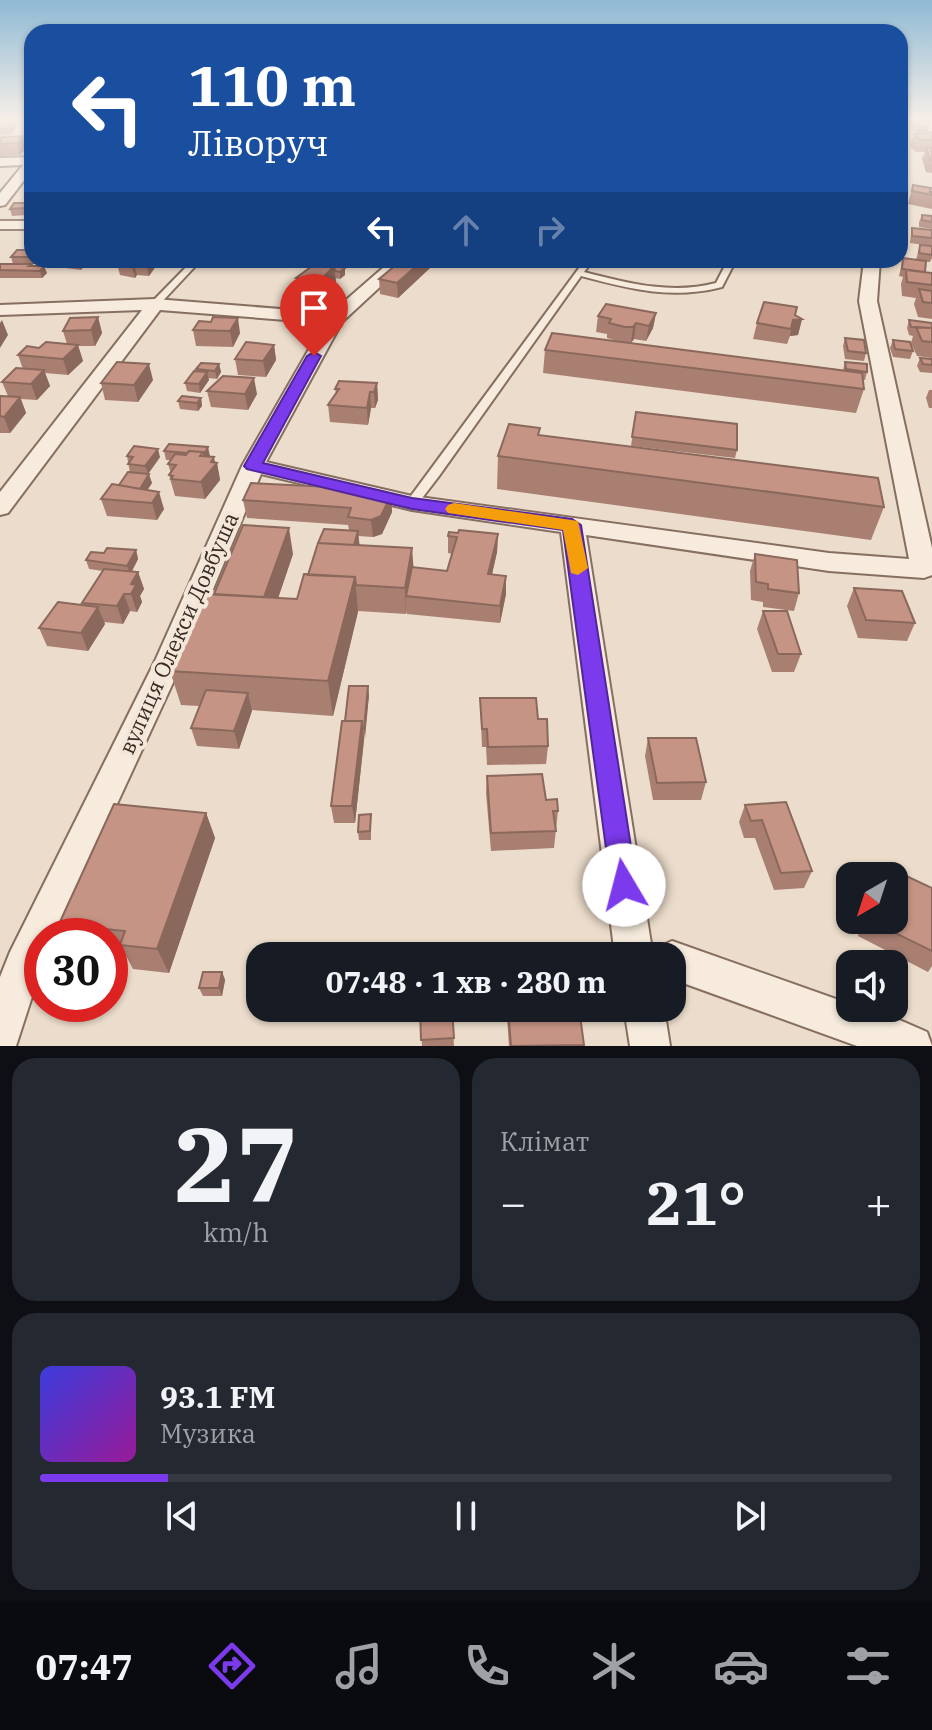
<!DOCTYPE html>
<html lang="uk">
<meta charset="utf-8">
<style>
body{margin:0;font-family:"IBM Plex Serif",serif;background:#242831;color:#f1f3f6;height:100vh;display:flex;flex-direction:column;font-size:30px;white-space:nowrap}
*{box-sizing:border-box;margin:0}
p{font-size:26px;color:#9ea1a6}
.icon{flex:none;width:44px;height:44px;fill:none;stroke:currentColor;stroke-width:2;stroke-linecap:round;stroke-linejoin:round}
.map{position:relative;height:1046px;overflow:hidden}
.side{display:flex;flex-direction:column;gap:12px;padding:12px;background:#0d0f14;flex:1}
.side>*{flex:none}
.banner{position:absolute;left:24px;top:24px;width:884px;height:244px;border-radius:24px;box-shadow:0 2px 6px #0004;background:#1a4fa0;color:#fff;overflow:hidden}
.needle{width:52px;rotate:219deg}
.tools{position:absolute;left:836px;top:862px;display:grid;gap:16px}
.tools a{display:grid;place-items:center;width:72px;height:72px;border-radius:16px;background:#171b24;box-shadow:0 2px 6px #0004;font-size:40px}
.speed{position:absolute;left:24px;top:918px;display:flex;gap:16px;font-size:40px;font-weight:700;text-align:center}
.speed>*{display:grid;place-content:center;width:104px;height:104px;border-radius:50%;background:#171b24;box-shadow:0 2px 6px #0004;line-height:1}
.speed .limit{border:12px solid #d22;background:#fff;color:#111}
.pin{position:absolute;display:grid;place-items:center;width:68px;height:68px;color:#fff;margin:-82px -34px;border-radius:50% 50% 50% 0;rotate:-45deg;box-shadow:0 0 8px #0007}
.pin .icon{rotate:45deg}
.me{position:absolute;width:88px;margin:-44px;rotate:352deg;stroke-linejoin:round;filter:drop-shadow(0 0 6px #0008)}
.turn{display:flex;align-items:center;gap:28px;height:168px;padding:0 32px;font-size:36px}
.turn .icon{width:104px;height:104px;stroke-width:2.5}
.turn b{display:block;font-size:56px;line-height:68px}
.lanes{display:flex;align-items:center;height:76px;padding:0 32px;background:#0003;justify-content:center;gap:40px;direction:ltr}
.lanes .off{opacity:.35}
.big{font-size:60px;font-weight:800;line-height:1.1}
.side .card{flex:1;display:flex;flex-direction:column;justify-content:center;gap:12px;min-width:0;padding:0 28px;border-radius:24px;background:#242831}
.side .dial{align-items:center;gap:0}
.dial b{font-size:104px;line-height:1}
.song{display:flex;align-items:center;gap:24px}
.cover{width:96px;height:96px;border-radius:12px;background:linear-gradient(135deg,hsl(240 70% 55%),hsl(300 70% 35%))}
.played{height:8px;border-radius:4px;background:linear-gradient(90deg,#7c3aed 15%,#363941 15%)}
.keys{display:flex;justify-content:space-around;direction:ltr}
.heat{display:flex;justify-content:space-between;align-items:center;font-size:44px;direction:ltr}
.side .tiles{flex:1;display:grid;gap:12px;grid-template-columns:1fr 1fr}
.card:last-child{grid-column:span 2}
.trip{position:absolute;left:246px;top:942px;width:440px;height:80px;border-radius:24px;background:#171b24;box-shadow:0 2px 6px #0004;font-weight:800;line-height:80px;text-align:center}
.tabs{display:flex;height:128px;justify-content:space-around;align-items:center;background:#090b0e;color:#9ea1a6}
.tabs .icon{width:56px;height:56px}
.tabs .on{color:#7c3aed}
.tabs b{font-size:36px;color:#f1f3f6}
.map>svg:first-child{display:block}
</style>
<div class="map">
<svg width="932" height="1046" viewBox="0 0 932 1046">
<rect width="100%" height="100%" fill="#ebdccb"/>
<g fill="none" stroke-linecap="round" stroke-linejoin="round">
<defs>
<path id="service" d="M 193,260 L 201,260 L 158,306 L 152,306 L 152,302 Z
M 585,260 L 593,260 L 584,272 C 628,283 671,295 716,283 L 728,260 L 736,260 L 722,287 C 671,300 630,289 581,276 L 439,476 L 416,506 L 408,506 L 406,503 L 408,500 Z"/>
<path id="minor" d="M 32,157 L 32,170 L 5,205 L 0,206 L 0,193 L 23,165 L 0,166 L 0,158 Z
M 0,221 L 32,221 L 32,229 L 0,229 Z
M 392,260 L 409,260 L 342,322 L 266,462 L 412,496 L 829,553 L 909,559 L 859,301 L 864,260 L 880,260 L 877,301 L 932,548 L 932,575 L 924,578 L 829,571 L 586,535 L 653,956 L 615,956 L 561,532 L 412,510 L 261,474 L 183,661 L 56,936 L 42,936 L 42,966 L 16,1046 L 0,1046 L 0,977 L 10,952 L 155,661 L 242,466 L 324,323 L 160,310 L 8,513 L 0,515 L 0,492 L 142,310 L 0,315 L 0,305 L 155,299 L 331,313 Z
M 672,941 L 850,1004 L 850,1008 C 876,1008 904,1022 927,1032 L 932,1046 L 857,1046 L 672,979 L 672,956 L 655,956 L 659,947 Z
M 624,1008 L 664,1008 L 670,1046 L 630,1046 Z"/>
</defs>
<use href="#service" stroke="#866e60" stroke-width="4"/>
<use href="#minor" stroke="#866e60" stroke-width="4"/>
<use href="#service" fill="#f6ebdd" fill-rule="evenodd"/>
<use href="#minor" fill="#f6ebdd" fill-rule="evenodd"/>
</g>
<path fill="#a97f72" d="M 26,118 L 32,118 L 32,123 L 27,123 Z
M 912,119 L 928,126 L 927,131 L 932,132 L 932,173 L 926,172 L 922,159 L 925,152 L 916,152 L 910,146 L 914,134 L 919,134 L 919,132 L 916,133 L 910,125 Z
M 15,121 L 17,127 L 11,134 L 0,135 L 0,124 Z
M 23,136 L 26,148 L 20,155 L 0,156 L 0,139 Z
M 913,185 L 932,192 L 932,209 L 908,204 Z
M 28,203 L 30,209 L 26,215 L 12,216 L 10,209 Z
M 922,215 L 932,216 L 932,229 L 919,227 L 919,222 Z
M 912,228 L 932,230 L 932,246 L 910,243 Z
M 920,245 L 932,246 L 932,258 L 930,262 L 926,262 L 925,272 L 932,273 L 932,319 L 918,317 L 914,304 L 916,298 L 902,296 L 901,284 L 903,277 L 899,276 L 903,258 L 916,260 Z
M 32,250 L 32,260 L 38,260 L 34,264 L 32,264 L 32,266 L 47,273 L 42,278 L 0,278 L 0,264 L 13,264 L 11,257 Z
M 56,260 L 88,260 L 81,270 L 58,267 Z
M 116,260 L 155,260 L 156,266 L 149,276 L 137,275 L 135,278 L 120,275 Z
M 225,260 L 250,260 L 249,262 Z
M 402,260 L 430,260 L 430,268 L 398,298 L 380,294 L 379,279 Z
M 345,268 L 345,275 L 340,279 L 335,278 L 336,281 L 319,297 L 298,293 L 296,278 Z
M 656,313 L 653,328 L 646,341 L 634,339 L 631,343 L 843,370 L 845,362 L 867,372 L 865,380 L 863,380 L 864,389 L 856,413 L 543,373 L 545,350 L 621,342 L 607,338 L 607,334 L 596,332 L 598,316 Z
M 795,315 L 802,319 L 798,335 L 790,336 L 787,344 L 753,339 L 757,323 Z
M 98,317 L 102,333 L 95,346 L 78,346 L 83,361 L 68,375 L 45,373 L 50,386 L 37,400 L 21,399 L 26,413 L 10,433 L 0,433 L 0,396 L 8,396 L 2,382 L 23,369 L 18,355 L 39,348 L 67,344 L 63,331 Z
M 909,320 L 932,323 L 932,358 L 917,356 L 911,343 L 913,336 L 909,335 L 907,328 Z
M 199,321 L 240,333 L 233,347 L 196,346 L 193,330 Z
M 845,338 L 866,353 L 864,361 L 845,359 L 843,346 Z
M 893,340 L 913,351 L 910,359 L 893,357 L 890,348 Z
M 274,345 L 276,360 L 266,377 L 238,375 L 235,359 Z
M 920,358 L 932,359 L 932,373 L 920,372 L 917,366 Z
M 219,364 L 221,372 L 217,379 L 208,378 L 209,380 L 200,393 L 187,391 L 185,383 L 197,372 L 196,369 Z
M 153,380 L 138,402 L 105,400 L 101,383 Z
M 377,383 L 378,400 L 375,408 L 371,408 L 368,425 L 330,422 L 328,405 L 336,393 L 335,389 Z
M 929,390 L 932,390 L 932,408 L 929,408 L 926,398 Z
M 207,391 L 257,394 L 248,410 L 211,407 Z
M 201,398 L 202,406 L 198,411 L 180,409 L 178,401 Z
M 636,412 L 737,450 L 735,458 L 631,446 Z
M 539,435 L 884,507 L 871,540 L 497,489 L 498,456 Z
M 164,451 L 210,456 L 217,463 L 220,480 L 205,499 L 175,496 L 169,475 L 171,473 L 168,464 L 171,460 L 166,460 Z
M 127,456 L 160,457 L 148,474 L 152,483 L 147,490 L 164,509 L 157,520 L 107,516 L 101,499 L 119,485 L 130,473 Z
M 391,495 L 392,512 L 382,534 L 373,537 L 358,536 L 359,545 L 413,567 L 447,571 L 452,554 L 448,553 L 448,536 L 458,533 L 498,534 L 497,552 L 492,574 L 506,576 L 506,594 L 500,623 L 407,614 L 407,612 L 406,614 L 358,611 L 333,716 L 252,710 L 239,749 L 197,746 L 191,728 L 199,706 L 181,705 L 170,671 L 214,594 L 293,554 L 278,598 L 297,599 L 308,575 L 349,530 L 348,525 L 247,518 L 243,500 Z
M 136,550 L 138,559 L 132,571 L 138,572 L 144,589 L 140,596 L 142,602 L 137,612 L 130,611 L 123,624 L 104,622 L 105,624 L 88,651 L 47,646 L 39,628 L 83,605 L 82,603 L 103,571 L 89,569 L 86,560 L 104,553 Z
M 755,554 L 799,593 L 794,611 L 763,607 L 763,602 L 751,600 L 750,571 Z
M 854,588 L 915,623 L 907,641 L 858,638 L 847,606 Z
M 763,611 L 801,654 L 794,672 L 772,672 L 757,629 Z
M 369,695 L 355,823 L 334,823 L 331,806 L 345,721 Z
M 480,698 L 538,719 L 548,746 L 546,764 L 487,765 L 486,747 L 482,747 Z
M 648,738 L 706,782 L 701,800 L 653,800 L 645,756 Z
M 487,776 L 558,811 L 554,848 L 491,851 L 486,793 Z
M 786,802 L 812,871 L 804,888 L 774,890 L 755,838 L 744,838 L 739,822 L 745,805 Z
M 206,813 L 215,838 L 169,973 L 133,969 L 125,954 L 110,953 L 110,936 L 66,936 L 59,924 Z
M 371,814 L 371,840 L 359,840 L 358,832 Z
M 883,865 L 932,888 L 932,966 L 928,972 L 858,936 L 862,920 L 894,920 L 894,876 L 877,876 Z
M 222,972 L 225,980 L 222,996 L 203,996 L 199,988 Z
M 420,1008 L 452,1008 L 454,1046 L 422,1046 Z
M 495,1008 L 579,1008 L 583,1046 L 509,1046 L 507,1018 L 495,1019 Z"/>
<path fill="#8a685c" d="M 15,121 L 17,127 L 11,134 L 10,129 Z
M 928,126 L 927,131 L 916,133 L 918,127 Z
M 23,136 L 26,148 L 20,155 L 17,143 Z
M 28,203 L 30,209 L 26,215 L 24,208 Z
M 81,260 L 88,260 L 81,270 L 79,262 Z
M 147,260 L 155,260 L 156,266 L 149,276 L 146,261 Z
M 423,260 L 430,260 L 430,268 L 398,298 L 397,283 Z
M 133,261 L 137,275 L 135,278 L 131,264 Z
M 44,266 L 47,273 L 42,278 L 40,271 Z
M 334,266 L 336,281 L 319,297 L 318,283 Z
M 345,268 L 345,275 L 340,279 L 340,272 Z
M 656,313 L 653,328 L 646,341 L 649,326 Z
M 98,317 L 102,333 L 95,346 L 91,330 Z
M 238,318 L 240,333 L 233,347 L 230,331 Z
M 802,319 L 798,335 L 790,336 L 793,320 Z
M 2,320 L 8,335 L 0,348 L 0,323 Z
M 636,323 L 634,339 L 631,343 L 633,327 Z
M 78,345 L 83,361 L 68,375 L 63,359 Z
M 274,345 L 276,360 L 266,377 L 263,361 Z
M 149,364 L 153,380 L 138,402 L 134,385 Z
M 219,364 L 221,372 L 217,379 L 215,371 Z
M 44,370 L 50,386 L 37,400 L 31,384 Z
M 207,372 L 209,380 L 200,393 L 199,384 Z
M 254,378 L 257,394 L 248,410 L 245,394 Z
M 377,383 L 378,400 L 375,408 L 374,392 Z
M 370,392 L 371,408 L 368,425 L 367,408 Z
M 20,397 L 26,413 L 10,433 L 4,417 Z
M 201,398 L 202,406 L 198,411 L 197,403 Z
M 208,447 L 210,456 L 206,463 L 204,455 Z
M 158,449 L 160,457 L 148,474 L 145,466 Z
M 214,457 L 215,464 L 217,463 L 220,480 L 205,499 L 201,482 Z
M 149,474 L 152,483 L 139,503 L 136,494 Z
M 159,492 L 164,509 L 157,520 L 152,503 Z
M 391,495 L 392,512 L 382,534 L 373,537 L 371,520 Z
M 289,528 L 293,554 L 267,631 L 261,605 Z
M 358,531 L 360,549 L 351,553 Z
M 498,534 L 497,552 L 488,592 L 488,574 Z
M 412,548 L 414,574 L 406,596 L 406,614 L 405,588 Z
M 136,550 L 138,559 L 130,575 L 127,566 Z
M 138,572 L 144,589 L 140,596 L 142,602 L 137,612 L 131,594 L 131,584 Z
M 506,576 L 506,594 L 500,623 L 500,606 Z
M 355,577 L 358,612 L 333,716 L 328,681 Z
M 124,594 L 130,611 L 123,624 L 117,606 Z
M 98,607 L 105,624 L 88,651 L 81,633 Z
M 368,686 L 369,695 L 365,738 L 364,729 Z
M 248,693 L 252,711 L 239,749 L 234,731 Z
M 362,721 L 364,739 L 355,823 L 352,806 Z
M 206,813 L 215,838 L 169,973 L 157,949 Z
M 222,972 L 225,980 L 222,996 L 219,988 Z"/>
<path fill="#c59484" stroke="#8a685c" stroke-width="2" d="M 912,119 L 928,121 L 928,126 L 918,127 Z
M 15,121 L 10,129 L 0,129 L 0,124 Z
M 920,131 L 932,132 L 932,134 L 921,134 Z
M 914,134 L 932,134 L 932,140 L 920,140 Z
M 23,136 L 17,143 L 0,144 L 0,139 L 2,137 Z
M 926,147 L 932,148 L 932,160 L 930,160 Z
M 913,185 L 931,188 L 930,192 L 932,192 L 932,195 L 912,191 Z
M 14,203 L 28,203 L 24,208 L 10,209 Z
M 922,215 L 932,216 L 932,222 L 922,220 Z
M 912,228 L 932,230 L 932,238 L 912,236 Z
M 920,245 L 932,246 L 932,255 L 919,253 Z
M 17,250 L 32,250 L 32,257 L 11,257 Z
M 903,258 L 926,261 L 925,272 L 902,269 Z
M 59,260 L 81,260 L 79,262 Z
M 116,260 L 147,260 L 146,261 L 133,261 L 131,264 Z
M 402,260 L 423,260 L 397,283 L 379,279 Z
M 316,263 L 334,266 L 318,283 L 296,278 Z
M 0,264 L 32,264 L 29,266 L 44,266 L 40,271 L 0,270 Z
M 324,264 L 345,268 L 340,272 L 335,271 L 334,266 Z
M 906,270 L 932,273 L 932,285 L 907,282 Z
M 919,289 L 932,291 L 932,303 L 923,302 Z
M 764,302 L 797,307 L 795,315 L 802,319 L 793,320 L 791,329 L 757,323 Z
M 606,304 L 656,313 L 649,326 L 636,323 L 633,327 L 625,327 L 609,323 L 611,319 L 598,316 Z
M 98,317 L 91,330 L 63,331 L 70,318 Z
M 213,317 L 238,318 L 230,331 L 193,330 L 199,321 L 211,322 Z
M 909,320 L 932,323 L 932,328 L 911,327 Z
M 916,327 L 932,328 L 932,342 L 922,341 Z
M 552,333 L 862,373 L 864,389 L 545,350 Z
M 845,338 L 864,340 L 866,353 L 848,351 Z
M 893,340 L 910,342 L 913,351 L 895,349 Z
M 46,342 L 78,345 L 63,359 L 18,355 L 27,346 L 39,348 Z
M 246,342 L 274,345 L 263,361 L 235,359 Z
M 920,358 L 932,359 L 932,365 L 923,364 Z
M 117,362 L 149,364 L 134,385 L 101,383 Z
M 845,362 L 867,364 L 867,372 L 846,369 Z
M 201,363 L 219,364 L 215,371 L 196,369 Z
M 16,368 L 44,370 L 31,384 L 2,382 Z
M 194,371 L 207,372 L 199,384 L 185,383 Z
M 223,376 L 254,378 L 245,394 L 207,391 Z
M 339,381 L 377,383 L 374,392 L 370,392 L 367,408 L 328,405 L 339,389 L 335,389 Z
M 0,396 L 20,397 L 4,417 L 0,416 Z
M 182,396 L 201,398 L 197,403 L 178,401 Z
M 636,412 L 737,424 L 737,450 L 632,437 Z
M 509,424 L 540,428 L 538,435 L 878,478 L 884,507 L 498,456 Z
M 169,444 L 208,447 L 204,455 L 203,452 L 189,451 L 187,453 L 164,451 Z
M 134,446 L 158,449 L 145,466 L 128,464 L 133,457 L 127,456 Z
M 189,451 L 203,452 L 200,456 L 214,457 L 211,462 L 217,463 L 201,482 L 171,479 L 173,476 L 169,475 L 176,465 L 168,464 L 175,454 L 186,455 Z
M 128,472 L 149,474 L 140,489 L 119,485 Z
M 251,483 L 330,487 L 391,495 L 381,516 L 371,520 L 348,517 L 351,508 L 243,500 Z
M 112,484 L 159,492 L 152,503 L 101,499 Z
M 243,525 L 289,528 L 264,597 L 214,594 Z
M 324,529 L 358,531 L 354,545 L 318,543 Z
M 459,530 L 498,534 L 488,574 L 506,576 L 500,606 L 406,596 L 412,567 L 447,571 L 457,537 L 448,536 L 449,532 L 458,533 Z
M 318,543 L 412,548 L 405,588 L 356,585 L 355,577 L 308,575 Z
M 107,548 L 136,550 L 127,566 L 86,560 L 91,552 L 104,553 Z
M 755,554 L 797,560 L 799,593 L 768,589 L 768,584 L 756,582 Z
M 104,569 L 138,572 L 131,584 L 136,585 L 131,594 L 124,594 L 117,606 L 82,603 Z
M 304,574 L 355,577 L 328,681 L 170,671 L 203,594 L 297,599 Z
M 854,588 L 902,591 L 915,623 L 866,620 Z
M 58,602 L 98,607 L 81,633 L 39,628 Z
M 763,611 L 787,611 L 801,654 L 778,654 Z
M 349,686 L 368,686 L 364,729 L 362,729 L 362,721 L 345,721 Z
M 206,690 L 248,693 L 234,731 L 191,728 Z
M 480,698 L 536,698 L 538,719 L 547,719 L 548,746 L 488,747 L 487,729 L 482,729 Z
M 342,721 L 362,721 L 352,806 L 331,806 Z
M 648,738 L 696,738 L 706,782 L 657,783 Z
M 542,774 L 546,800 L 557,799 L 558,811 L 553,811 L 556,831 L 491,833 L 487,776 Z
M 786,802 L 812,871 L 781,873 L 762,820 L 751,821 L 745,805 Z
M 114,804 L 206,813 L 157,949 L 120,945 L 125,931 L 59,924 Z
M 371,814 L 370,831 L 358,832 L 359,815 Z
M 883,865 L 932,888 L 932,951 L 869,920 L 894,920 L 894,876 L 880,876 Z
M 203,972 L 222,972 L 219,988 L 199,988 Z
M 420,1008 L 452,1008 L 454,1038 L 421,1040 Z
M 508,1008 L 579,1008 L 584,1045 L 511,1046 Z"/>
<linearGradient id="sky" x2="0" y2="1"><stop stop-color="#8fb9d4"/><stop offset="0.45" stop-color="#f6efe8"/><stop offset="1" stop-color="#f6efe8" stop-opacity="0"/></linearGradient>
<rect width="932" height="265" fill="url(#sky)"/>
<path fill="#7c3aed" stroke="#51269a" stroke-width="2" d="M 314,352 L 321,356 L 263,463 L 412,498 L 572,519 L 581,525 L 637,885 L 633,894 L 624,898 L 615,894 L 611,885 L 563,530 L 412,509 L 247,469 L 244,466 L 307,356 Z"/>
<path fill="#f59e0b" d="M 454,503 L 578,521 L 588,568 L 578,575 L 571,573 L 563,530 L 448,513 L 445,509 L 448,505 Z"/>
<g text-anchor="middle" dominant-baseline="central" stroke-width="8" stroke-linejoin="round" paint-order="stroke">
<g font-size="22" fill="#382922" stroke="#f3e7da">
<text transform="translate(178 633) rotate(-66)">вулиця Олекси Довбуша</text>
</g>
</g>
</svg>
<div class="tools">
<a><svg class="needle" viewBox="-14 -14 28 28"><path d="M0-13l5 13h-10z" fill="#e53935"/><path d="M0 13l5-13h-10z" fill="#9ea1a6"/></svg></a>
<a><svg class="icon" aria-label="sound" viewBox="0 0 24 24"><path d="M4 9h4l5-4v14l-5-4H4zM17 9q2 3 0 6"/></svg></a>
</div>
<div class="speed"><div class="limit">30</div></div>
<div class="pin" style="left:314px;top:356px;background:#d93025"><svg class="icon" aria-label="arrive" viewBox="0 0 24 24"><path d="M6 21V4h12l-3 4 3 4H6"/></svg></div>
<svg class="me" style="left:624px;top:885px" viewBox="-20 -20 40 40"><circle r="19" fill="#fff"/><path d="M0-13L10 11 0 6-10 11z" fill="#7c3aed"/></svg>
<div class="trip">07:48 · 1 хв · 280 m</div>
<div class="banner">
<div class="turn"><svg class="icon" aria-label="left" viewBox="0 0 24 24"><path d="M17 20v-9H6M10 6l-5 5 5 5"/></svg><div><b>110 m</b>Ліворуч</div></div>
<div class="lanes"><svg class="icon" aria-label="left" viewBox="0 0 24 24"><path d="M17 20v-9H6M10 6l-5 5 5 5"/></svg><svg class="icon off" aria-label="ahead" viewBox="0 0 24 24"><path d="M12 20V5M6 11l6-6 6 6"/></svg><svg class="icon off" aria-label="right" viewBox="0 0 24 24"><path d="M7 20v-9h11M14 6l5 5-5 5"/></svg></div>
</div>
</div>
<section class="side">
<div class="tiles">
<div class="card dial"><b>27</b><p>km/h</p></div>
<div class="card"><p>Клімат</p>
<div class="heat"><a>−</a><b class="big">21°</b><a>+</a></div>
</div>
<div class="card">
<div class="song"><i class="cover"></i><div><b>93.1 FM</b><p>Музика</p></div></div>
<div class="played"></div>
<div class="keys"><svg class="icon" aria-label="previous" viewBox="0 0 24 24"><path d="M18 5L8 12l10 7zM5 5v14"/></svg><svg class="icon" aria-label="pause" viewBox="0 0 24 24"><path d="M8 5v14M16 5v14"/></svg><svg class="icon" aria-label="next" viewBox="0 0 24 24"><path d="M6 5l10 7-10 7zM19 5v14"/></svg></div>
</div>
</div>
</section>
<nav class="tabs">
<b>07:47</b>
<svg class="icon on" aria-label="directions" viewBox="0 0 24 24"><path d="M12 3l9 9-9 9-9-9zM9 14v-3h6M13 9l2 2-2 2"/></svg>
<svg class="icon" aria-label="music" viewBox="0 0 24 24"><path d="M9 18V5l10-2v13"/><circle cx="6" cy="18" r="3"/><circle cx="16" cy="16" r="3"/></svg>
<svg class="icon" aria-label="phone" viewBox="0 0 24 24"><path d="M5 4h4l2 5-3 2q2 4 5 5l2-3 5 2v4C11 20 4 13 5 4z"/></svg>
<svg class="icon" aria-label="climate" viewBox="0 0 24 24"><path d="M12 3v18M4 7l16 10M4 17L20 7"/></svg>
<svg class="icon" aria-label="car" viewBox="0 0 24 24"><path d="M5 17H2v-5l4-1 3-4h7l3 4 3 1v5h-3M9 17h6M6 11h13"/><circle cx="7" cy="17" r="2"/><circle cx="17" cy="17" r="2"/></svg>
<svg class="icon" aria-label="filters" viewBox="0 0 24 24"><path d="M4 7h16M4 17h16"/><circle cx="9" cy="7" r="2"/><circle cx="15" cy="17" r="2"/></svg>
</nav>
